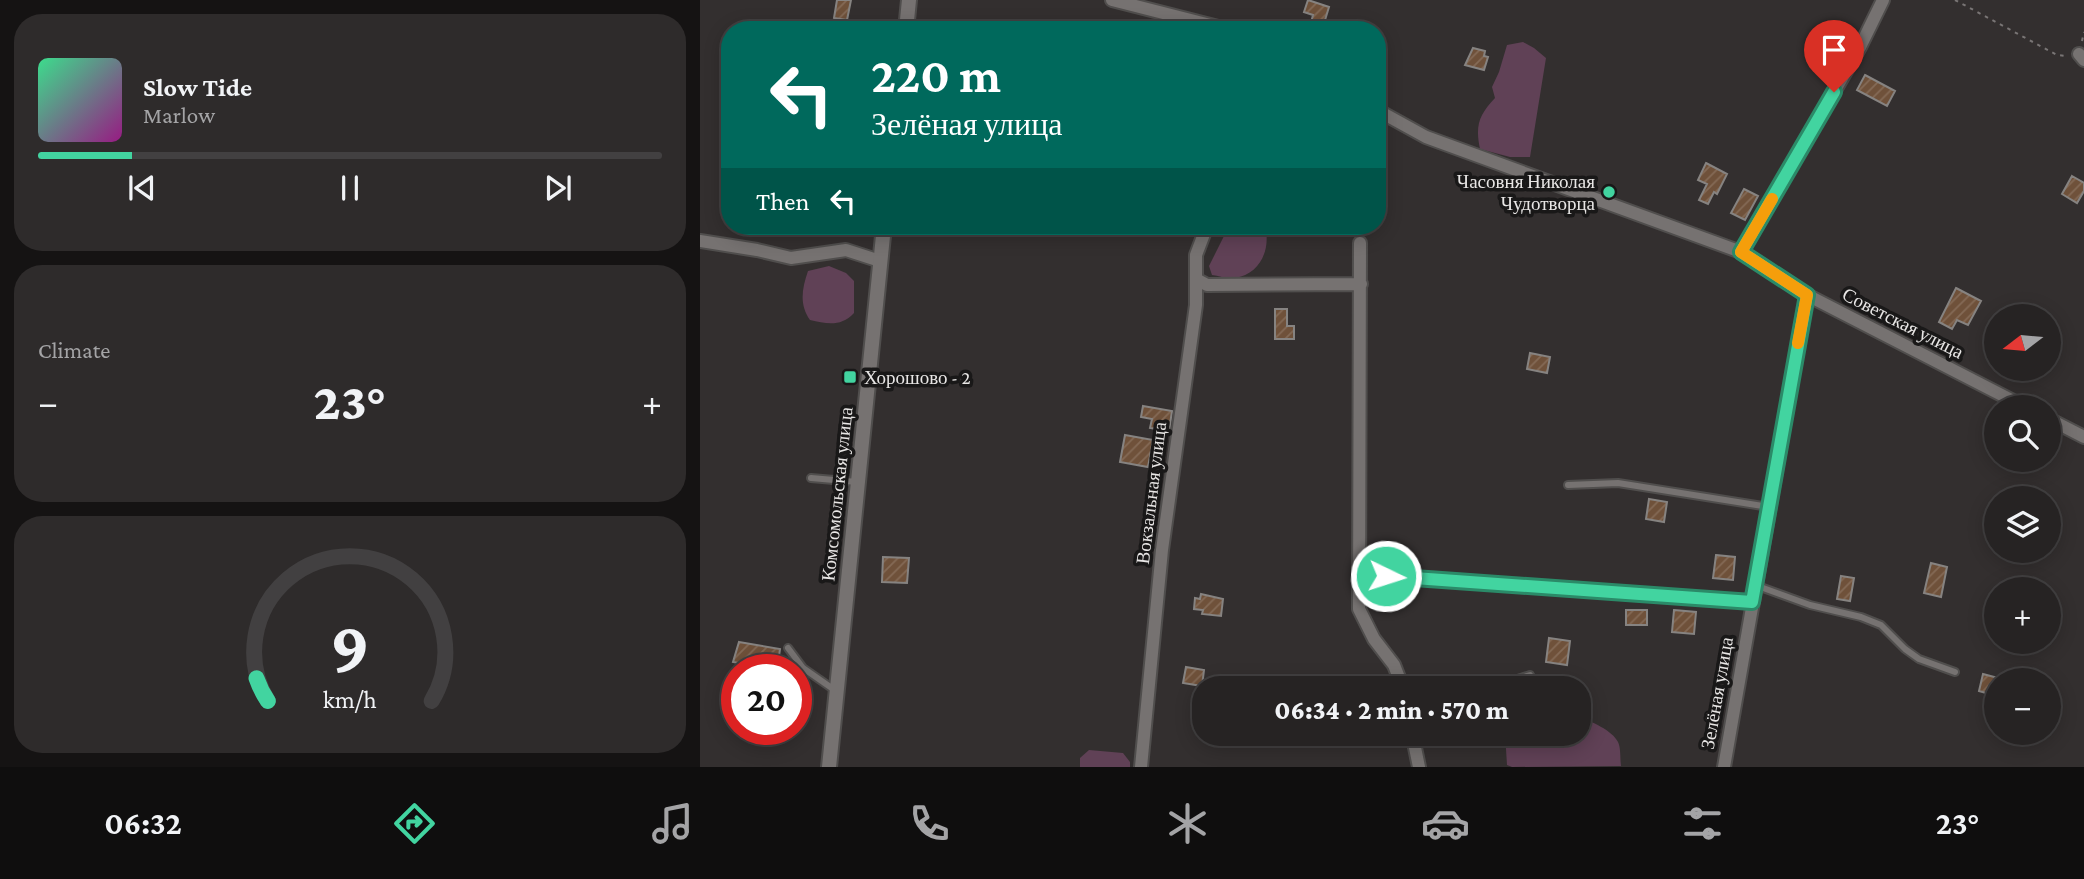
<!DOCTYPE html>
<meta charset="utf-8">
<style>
body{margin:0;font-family:"Crimson Pro",serif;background:#2e2b2b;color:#f1f3f6;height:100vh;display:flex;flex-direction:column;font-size:26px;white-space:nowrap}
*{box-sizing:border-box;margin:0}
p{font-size:23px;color:#a4a4a6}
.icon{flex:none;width:38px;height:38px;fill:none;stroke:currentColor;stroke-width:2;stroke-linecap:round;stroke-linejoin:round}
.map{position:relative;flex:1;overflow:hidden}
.panel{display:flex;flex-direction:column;gap:14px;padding:14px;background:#151313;width:700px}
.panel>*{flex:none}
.hud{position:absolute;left:21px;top:21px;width:665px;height:214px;border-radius:28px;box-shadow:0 4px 18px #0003,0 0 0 2px #424041;background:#00695c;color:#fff;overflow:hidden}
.needle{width:46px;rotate:254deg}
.fabs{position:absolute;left:1284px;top:304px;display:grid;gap:14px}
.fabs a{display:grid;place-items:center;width:77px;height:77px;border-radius:50%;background:#262323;box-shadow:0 4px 18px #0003,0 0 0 2px #424041;font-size:35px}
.speed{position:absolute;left:21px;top:654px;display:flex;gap:14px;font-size:35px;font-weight:700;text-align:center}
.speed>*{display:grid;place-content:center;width:91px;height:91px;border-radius:50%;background:#262323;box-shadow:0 4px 18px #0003,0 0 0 2px #424041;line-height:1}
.speed .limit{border:10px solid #d22;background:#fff;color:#111}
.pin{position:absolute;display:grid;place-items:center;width:60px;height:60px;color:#fff;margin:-72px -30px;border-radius:50% 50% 50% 0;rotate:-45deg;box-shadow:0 0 7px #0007}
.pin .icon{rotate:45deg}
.me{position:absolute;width:77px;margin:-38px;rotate:94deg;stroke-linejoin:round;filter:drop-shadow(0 0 5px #0008)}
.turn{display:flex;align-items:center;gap:24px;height:147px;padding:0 35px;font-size:32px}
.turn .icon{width:91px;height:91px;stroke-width:2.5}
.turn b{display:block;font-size:49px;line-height:60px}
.then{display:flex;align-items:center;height:66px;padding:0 35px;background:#0003;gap:14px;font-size:26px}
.big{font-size:52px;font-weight:800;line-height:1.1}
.panel .tile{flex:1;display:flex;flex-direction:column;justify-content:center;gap:10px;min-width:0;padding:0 24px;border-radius:28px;background:#2e2b2b}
.panel .dial{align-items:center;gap:0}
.dial svg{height:182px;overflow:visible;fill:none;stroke:#424041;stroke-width:7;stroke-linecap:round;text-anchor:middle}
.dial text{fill:#f1f3f6;stroke:none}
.song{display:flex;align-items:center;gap:21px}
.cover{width:84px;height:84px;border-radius:10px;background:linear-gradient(135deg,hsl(150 70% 55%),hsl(310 70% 35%))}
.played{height:7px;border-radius:4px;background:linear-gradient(90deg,#42d4a0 15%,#424041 15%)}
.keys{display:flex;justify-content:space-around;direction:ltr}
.heat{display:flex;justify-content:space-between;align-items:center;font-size:38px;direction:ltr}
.trip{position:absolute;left:492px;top:676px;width:399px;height:70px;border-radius:28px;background:#262323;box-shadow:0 4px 18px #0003,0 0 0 2px #424041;font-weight:800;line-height:70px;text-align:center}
.tab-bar{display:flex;height:112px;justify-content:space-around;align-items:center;background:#0f0e0e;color:#a4a4a6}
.tab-bar .icon{width:49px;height:49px}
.tab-bar .active{color:#42d4a0}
.tab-bar b{font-size:32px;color:#f1f3f6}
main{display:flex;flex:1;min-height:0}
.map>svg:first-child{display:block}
</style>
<main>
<section class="panel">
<div class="tile">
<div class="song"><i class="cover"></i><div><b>Slow Tide</b><p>Marlow</p></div></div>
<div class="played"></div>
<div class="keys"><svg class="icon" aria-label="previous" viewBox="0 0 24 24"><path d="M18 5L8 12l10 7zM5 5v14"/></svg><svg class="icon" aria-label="pause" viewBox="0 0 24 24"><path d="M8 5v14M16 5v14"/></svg><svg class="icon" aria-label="next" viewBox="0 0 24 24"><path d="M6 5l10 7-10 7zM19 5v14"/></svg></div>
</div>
<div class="tile"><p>Climate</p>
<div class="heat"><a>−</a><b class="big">23°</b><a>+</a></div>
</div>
<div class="tile dial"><svg viewBox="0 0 100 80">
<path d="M14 69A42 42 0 1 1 86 69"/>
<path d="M14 69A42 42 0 0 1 9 59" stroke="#42d4a0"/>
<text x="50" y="56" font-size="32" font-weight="700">9</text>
<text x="50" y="72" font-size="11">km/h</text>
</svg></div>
</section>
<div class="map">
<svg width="1384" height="767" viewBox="0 0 1384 767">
<defs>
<pattern id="building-hatch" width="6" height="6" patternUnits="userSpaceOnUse" patternTransform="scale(1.75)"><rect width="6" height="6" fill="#6f513a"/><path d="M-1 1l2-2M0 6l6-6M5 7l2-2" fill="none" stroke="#846a56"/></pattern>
</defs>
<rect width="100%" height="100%" fill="#332f2f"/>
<path fill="#604156" d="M 823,42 L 834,48 L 846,58 L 830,157 L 810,157 L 780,149 C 775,125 779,115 795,98 L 792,87 L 799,72 L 807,45 Z
M 529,226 L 565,226 C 571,248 561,274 535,278 C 528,279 519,276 512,275 L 509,266 Z
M 129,266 L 146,273 L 154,281 L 154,313 C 141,327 127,324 110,320 C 99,304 102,289 108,271 Z
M 879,718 C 890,720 913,731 918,742 C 921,748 920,759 921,766 L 812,767 L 807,765 L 805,733 L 878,733 Z
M 647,733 L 643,743 C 630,747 621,743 611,734 Z
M 389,750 L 423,753 L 430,762 L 430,767 L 380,767 L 380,758 Z"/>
<path fill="url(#building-hatch)" stroke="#868381" stroke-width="2" d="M 137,0 L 151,0 L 147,20 L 134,18 Z
M 608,0 L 629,7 L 622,30 L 609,30 L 613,15 L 604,12 Z
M 773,48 L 785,51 L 784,56 L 788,57 L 784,70 L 765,65 Z
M 1165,75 L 1195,91 L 1187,106 L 1157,90 Z
M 1006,163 L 1027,174 L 1017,194 L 1014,192 L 1008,204 L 999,200 L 1007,184 L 998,180 Z
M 1372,176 L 1384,183 L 1384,191 L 1377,203 L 1362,194 Z
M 1044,189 L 1058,196 L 1045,220 L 1031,213 Z
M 1256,288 L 1281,301 L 1268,325 L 1257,320 L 1252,329 L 1239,322 Z
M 575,309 L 587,309 L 587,326 L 594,326 L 594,339 L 575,339 Z
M 830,353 L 850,357 L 847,373 L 827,369 Z
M 443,406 L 472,411 L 469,431 L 450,428 L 452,419 L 441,417 Z
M 425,435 L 453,440 L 448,467 L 420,462 Z
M 949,499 L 967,502 L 964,522 L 946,519 Z
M 1016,555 L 1035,557 L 1033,580 L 1013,578 Z
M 183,557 L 209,558 L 207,583 L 182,582 Z
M 1231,563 L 1247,567 L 1241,597 L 1224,593 Z
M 1141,576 L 1154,578 L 1150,601 L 1137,599 Z
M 501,594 L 523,599 L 521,616 L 502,614 L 503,610 L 494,609 L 495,598 L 500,599 Z
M 926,610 L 947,610 L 947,625 L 926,625 Z
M 974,610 L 996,612 L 994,634 L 972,632 Z
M 849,638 L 870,641 L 867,665 L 846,662 Z
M 39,642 L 80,649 L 78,664 L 56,660 L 55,666 L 33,662 Z
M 486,667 L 504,670 L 502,686 L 483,683 Z
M 1283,674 L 1298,678 L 1293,695 L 1279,691 Z"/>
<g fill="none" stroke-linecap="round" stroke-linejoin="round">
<defs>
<path id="service" d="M 111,478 L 157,482
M 868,485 L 918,483 L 1069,507
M 660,575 L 1052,602
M 1055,585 L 1110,605 L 1161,617 L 1181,625 L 1205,649 L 1219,659 L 1255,672
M 88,648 L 103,668 L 136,691
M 701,680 L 805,683 L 830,675"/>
<path id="minor" d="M 412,0 L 530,30
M 1379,54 L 1384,60
M 677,110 L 726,137 L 1041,252 L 1107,295 L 1327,408
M 0,241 L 57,250 L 91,258 L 146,250 L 180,261
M 660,243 L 659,609 L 674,639 L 694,665 L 703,688
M 1041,252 L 1160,47 L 1183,0
M 496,279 L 507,285 L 661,284
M 1349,419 L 1384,437
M 712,733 L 719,767
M 441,767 L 462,550 L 496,305 L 496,255 L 507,226
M 1024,767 L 1107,295"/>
<path id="tertiary" d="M 206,30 L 209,0
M 129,767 L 184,226"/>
</defs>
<use href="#service" stroke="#504e4d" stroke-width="10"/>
<use href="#minor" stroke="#504e4d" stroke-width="16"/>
<use href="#tertiary" stroke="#504e4d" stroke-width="18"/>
<path stroke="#797575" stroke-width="2" stroke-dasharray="3.5 5" stroke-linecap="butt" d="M 1255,0 L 1357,55 L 1366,56
M 1382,41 L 1384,32"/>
<use href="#service" stroke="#767271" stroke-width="6"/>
<use href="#minor" stroke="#767271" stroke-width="12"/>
<use href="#tertiary" stroke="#767271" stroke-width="14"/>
</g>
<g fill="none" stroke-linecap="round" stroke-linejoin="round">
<defs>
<path id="route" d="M 686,576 L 1052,602 L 1107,295 L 1041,252 L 1134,92"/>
</defs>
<use href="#route" stroke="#2b8a68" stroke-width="18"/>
<use href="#route" stroke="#42d4a0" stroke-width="12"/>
<path stroke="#f59e0b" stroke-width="12" d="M 1072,199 L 1041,252 L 1107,295 L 1098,343"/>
</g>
<g fill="#42d4a0" stroke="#191818" stroke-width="2.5">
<circle cx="909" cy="192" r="7"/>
<rect x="143" y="370" width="14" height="14" rx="3.5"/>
</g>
<g text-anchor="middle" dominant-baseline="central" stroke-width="7" stroke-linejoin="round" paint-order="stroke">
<g font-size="19" fill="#e8e6e5" stroke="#191818" text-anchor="end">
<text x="895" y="181">Часовня Николая<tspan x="895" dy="22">Чудотворца</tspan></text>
<text x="164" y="377" text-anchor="start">Хорошово - 2</text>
</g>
<g font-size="19" fill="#e8e6e5" stroke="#191818">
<text transform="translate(1203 323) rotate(27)">Советская улица</text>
<text transform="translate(451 493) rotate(-83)">Вокзальная улица</text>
<text transform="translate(137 494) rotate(-84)">Комсомольская улица</text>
<text transform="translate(1017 693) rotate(-80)">Зелёная улица</text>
</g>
</g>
</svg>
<div class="fabs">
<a><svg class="needle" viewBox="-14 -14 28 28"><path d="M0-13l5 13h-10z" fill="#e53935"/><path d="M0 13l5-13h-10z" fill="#a4a4a6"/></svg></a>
<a><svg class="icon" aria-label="search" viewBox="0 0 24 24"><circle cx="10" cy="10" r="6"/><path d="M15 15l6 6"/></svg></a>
<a><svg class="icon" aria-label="layers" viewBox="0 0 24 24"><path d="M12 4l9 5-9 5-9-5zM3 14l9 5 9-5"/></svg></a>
<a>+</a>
<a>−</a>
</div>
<div class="speed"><div class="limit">20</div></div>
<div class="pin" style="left:1134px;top:92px;background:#d93025"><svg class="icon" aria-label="arrive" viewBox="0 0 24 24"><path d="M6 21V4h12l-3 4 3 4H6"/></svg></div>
<svg class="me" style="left:686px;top:576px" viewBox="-20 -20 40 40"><circle r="17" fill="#42d4a0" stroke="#fff" stroke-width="3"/><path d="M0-11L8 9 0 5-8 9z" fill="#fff"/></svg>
<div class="trip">06:34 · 2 min · 570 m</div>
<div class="hud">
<div class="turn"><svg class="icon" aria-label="left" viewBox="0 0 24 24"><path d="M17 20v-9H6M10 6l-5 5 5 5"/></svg><div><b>220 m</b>Зелёная улица</div></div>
<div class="then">Then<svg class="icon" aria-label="left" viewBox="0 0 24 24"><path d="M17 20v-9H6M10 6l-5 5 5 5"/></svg></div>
</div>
</div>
</main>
<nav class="tab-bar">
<b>06:32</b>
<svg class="icon active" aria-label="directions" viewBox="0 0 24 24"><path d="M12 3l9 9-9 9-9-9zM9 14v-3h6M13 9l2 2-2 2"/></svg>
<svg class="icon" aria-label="music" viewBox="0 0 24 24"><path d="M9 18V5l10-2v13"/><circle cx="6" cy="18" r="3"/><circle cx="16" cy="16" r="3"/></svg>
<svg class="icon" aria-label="phone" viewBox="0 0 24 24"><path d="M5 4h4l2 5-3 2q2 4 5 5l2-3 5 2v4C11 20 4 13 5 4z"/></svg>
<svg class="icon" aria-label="climate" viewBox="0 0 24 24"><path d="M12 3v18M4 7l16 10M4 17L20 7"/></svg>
<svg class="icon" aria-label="car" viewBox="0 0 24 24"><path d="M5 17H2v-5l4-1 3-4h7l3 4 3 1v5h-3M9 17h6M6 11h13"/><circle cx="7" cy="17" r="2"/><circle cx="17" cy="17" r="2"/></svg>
<svg class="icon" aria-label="filters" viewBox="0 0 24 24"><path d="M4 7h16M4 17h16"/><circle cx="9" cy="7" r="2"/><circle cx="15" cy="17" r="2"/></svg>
<b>23°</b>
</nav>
